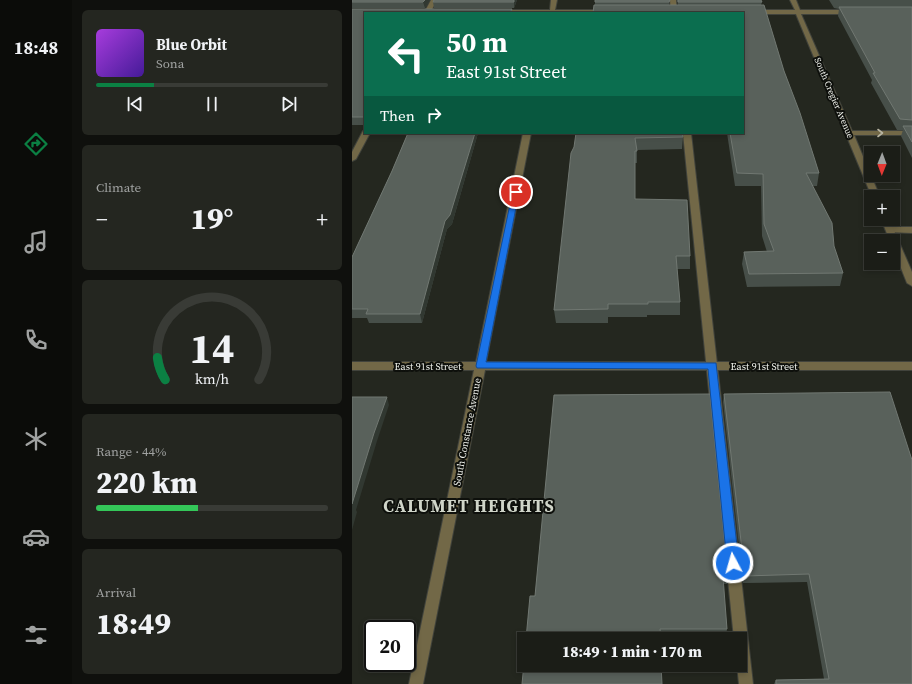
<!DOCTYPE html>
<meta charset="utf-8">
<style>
body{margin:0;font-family:"Source Serif 4",serif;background:#242620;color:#f1f3f6;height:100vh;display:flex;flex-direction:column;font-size:15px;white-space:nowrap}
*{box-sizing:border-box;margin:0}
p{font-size:13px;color:#a0a2a1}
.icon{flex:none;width:22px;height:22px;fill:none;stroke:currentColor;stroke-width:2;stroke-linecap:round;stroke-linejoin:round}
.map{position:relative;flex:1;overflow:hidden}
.sheet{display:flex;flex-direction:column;gap:10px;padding:10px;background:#0f100d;width:280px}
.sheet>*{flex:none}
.hud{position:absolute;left:12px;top:12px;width:380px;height:122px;border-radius:0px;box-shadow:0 2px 6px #0003,0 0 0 1px #393b36;background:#0b6e4f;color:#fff;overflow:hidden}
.needle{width:26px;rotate:181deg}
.tools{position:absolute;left:512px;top:146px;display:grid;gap:8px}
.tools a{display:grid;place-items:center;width:36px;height:36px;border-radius:0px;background:#1b1d17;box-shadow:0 2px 6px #0003,0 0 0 1px #393b36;font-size:20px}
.speed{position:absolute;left:12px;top:620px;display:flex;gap:8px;font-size:20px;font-weight:700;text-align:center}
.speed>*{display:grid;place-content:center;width:52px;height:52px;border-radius:50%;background:#1b1d17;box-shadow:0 2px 6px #0003,0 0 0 1px #393b36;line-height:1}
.speed .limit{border:2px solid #111;border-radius:6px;background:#fff;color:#111}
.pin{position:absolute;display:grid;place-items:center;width:34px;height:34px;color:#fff;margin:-17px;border:2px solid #fff;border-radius:50%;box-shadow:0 1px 4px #0007}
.me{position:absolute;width:44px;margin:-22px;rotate:354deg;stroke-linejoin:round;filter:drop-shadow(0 0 3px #0008)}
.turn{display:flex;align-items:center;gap:14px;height:84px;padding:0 16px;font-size:18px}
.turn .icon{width:52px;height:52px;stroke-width:2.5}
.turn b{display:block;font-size:28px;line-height:34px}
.then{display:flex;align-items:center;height:38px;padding:0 16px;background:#0003;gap:8px;font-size:15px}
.big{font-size:30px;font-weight:800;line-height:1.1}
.sheet .card{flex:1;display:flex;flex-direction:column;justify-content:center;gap:6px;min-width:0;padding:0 14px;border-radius:6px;background:#242620}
.sheet .dial{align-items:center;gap:0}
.dial svg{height:104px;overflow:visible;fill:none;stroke:#393b36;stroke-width:7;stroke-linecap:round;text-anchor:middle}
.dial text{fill:#f1f3f6;stroke:none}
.song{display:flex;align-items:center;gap:12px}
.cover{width:48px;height:48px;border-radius:6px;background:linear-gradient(135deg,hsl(280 70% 55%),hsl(260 70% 35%))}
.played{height:4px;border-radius:2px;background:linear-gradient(90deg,#0b8043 25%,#393b36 25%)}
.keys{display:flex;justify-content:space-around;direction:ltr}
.heat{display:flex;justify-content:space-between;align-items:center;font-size:22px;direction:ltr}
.charge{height:6px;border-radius:3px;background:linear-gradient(90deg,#34c759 44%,#393b36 0)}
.trip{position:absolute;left:165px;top:632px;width:230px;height:40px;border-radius:0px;background:#1b1d17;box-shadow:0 2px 6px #0003,0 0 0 1px #393b36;font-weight:800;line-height:40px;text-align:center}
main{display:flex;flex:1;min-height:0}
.tabs{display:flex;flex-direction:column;width:72px;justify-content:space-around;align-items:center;background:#0b0c09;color:#a0a2a1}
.tabs .icon{width:28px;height:28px}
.tabs .current{color:#0b8043}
.tabs b{font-size:18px;color:#f1f3f6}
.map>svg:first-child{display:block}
</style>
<main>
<nav class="tabs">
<b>18:48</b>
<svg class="icon current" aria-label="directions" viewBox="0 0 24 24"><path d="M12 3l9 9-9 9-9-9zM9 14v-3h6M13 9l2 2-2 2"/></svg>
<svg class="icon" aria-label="music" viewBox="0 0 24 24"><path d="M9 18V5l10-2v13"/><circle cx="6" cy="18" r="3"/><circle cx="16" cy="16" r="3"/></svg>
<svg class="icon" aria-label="phone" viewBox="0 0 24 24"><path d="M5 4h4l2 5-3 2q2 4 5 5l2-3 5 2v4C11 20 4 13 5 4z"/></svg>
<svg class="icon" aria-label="climate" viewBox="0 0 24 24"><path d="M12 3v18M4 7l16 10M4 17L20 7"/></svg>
<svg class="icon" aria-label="car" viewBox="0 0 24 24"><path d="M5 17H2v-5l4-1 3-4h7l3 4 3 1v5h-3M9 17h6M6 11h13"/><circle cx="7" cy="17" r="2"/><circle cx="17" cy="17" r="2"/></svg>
<svg class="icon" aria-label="filters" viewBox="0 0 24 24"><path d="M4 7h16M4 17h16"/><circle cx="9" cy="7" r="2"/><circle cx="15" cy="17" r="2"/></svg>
</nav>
<section class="sheet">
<div class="card">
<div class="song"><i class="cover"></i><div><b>Blue Orbit</b><p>Sona</p></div></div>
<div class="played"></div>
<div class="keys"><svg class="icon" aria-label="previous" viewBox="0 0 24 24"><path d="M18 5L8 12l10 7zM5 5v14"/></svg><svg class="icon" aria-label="pause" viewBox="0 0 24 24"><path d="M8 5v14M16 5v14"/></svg><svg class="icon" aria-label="next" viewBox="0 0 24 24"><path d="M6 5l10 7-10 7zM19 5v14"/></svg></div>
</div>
<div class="card"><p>Climate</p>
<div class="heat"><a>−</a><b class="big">19°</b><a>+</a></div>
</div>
<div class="card dial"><svg viewBox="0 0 100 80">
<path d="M14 69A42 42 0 1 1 86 69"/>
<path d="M14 69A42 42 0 0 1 8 52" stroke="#0b8043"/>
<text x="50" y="56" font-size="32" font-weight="700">14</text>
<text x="50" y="72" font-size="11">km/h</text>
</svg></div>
<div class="card"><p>Range · 44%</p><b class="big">220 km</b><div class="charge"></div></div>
<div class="card"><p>Arrival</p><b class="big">18:49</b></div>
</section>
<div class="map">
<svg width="560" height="684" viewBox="0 0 560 684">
<rect width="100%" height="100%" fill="#24271f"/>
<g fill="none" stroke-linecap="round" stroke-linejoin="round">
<defs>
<path id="service" d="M 79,0 L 85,0 L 78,13 L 72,13 Z
M 318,0 L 324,0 L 325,13 L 319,13 Z
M 11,131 L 18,133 L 4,159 L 0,161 L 0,152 Z
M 331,133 L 339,133 L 401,684 L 387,684 L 385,665 L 388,665 L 388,639 L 382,639 Z
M 538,227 L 560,227 L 560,233 L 535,232 L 534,230 Z"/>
<path id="minor" d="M 199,0 L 205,0 L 203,10 L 254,10 L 257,12 L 143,12 L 146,10 L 198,10 Z
M 438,0 L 444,0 L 448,10 L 500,10 L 503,12 L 500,14 L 449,14 L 500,131 L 560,131 L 560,135 L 502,135 L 528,197 L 520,197 L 444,14 L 402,14 L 399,12 L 402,10 L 443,10 Z
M 171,133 L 179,133 L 134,362 L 560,362 L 560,370 L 133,370 L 71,684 L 57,684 L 122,370 L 0,370 L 0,362 L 124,362 Z
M 529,219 L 537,219 L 560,272 L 560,286 L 555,283 L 541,248 L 541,241 L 538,241 Z"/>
</defs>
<use href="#service" stroke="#41433c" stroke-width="2"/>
<use href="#minor" stroke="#41433c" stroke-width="2"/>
<use href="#service" fill="#726847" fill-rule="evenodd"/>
<use href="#minor" fill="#726847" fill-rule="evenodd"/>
</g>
<path fill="#474f49" d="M 0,0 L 78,0 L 73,8 L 0,8 Z
M 82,0 L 165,0 L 162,8 L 82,8 L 81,2 Z
M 243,0 L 318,0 L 317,5 L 326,5 L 325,0 L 409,0 L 410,2 L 409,5 L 467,173 L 465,186 L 460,186 L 491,273 L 488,286 L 395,287 L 390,264 L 392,252 L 415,252 L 410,236 L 409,186 L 383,186 L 375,133 L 391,133 L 391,13 L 243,5 Z
M 477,0 L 560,0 L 560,158 L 549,136 L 551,130 L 545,130 L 519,83 L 520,80 L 486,16 L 487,9 L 482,8 Z
M 0,9 L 160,9 L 160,13 L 13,13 L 13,125 L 0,125 Z
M 56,133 L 126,133 L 100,224 L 95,229 L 70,323 L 17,323 L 15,318 L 0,318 L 0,257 L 40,171 Z
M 224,133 L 331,137 L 330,149 L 285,150 L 285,163 L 283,163 L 283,199 L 338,256 L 338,269 L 325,269 L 328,302 L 328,315 L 295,315 L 295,317 L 256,317 L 256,323 L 204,323 L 202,310 Z
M 358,394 L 376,576 L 375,584 L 371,584 L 375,629 L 374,636 L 309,636 L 183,596 Z
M 372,394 L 560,684 L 422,684 L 424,680 L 472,679 L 455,582 L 391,583 L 371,402 Z"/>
<path fill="#313831" d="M 73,0 L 78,0 L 73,8 L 71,2 Z
M 162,0 L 165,0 L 162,8 Z
M 123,133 L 126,133 L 100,224 L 95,229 L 70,323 L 68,314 L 93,221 Z
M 35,397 L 37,405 L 25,441 L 4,510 L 5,512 L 0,530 L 0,504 L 22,433 Z"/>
<path fill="#59615b" stroke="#717872" d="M 0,0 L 73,0 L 71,2 L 0,2 Z
M 82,0 L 162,0 L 162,2 L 81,2 Z
M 243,0 L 318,0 L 317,2 L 243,2 Z
M 326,0 L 409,0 L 410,2 L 326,2 Z
M 242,5 L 412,5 L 432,71 L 448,113 L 467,173 L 454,173 L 480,223 L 482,246 L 491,273 L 397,274 L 392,252 L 422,251 L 412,224 L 411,174 L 385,173 L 378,133 L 391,133 L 391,13 L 241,13 Z
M 487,7 L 560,7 L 560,120 L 548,119 L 521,73 L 523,73 Z
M 0,9 L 160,9 L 158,13 L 13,13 L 13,117 L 0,117 Z
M 551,126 L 560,126 L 560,142 Z
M 56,133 L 123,133 L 98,215 L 93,221 L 68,314 L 14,314 L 16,309 L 0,309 L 0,257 L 40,171 Z
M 224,133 L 330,133 L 331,137 L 283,138 L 285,151 L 283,151 L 283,199 L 335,200 L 338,256 L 324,256 L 328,302 L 296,302 L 296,304 L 256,304 L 256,309 L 202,310 L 219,153 L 222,147 Z
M 538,392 L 560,460 L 560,684 L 424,684 L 424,680 L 477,679 L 457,574 L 393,576 L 372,394 Z
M 358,394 L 376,576 L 371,577 L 375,629 L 308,629 L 309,639 L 174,639 L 178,596 L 183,596 L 202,395 Z
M 0,397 L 35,397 L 22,433 L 0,504 Z
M 172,663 L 172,665 L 309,665 L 310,684 L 170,684 Z"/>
<defs><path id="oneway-chevron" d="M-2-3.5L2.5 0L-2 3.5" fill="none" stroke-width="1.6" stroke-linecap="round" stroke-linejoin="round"/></defs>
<use stroke="#b7b4a2" href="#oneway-chevron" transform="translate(528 133)"/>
<path fill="#1a73e8" stroke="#114b97" d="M 161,190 L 167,192 L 134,362 L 364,363 L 387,563 L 385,567 L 381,568 L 377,567 L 375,563 L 356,369 L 125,368 L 124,366 Z"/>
<g text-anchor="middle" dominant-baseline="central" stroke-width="4" stroke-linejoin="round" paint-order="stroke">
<g font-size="9" fill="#f0f2ec" stroke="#0e100c">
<text transform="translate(482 98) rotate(67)">South Cregier Avenue</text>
</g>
<g font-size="10" fill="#f0f2ec" stroke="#0e100c">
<text x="76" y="366">East 91st Street</text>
<text x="412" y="366">East 91st Street</text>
<text transform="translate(115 432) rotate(-79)">South Constance Avenue</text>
</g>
<g font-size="17" font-weight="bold" letter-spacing="1" fill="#d0d5c9" stroke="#0e100c">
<text x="117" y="506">CALUMET HEIGHTS</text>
</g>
</g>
</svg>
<div class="tools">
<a><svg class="needle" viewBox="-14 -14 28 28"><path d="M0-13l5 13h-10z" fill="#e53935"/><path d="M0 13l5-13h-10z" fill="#a0a2a1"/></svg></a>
<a>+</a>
<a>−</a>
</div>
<div class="speed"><div class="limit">20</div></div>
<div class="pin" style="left:164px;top:192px;background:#d93025"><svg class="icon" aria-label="arrive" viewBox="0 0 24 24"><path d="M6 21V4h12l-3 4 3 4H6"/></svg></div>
<svg class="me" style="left:381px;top:563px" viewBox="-20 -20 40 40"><circle r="17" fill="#1a73e8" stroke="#fff" stroke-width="3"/><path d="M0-11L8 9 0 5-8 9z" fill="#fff"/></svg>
<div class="trip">18:49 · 1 min · 170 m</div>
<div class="hud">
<div class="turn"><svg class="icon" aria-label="left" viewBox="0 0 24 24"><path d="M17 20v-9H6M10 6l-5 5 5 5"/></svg><div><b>50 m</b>East 91st Street</div></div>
<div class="then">Then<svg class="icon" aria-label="right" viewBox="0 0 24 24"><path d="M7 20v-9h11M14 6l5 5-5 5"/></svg></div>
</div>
</div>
</main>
